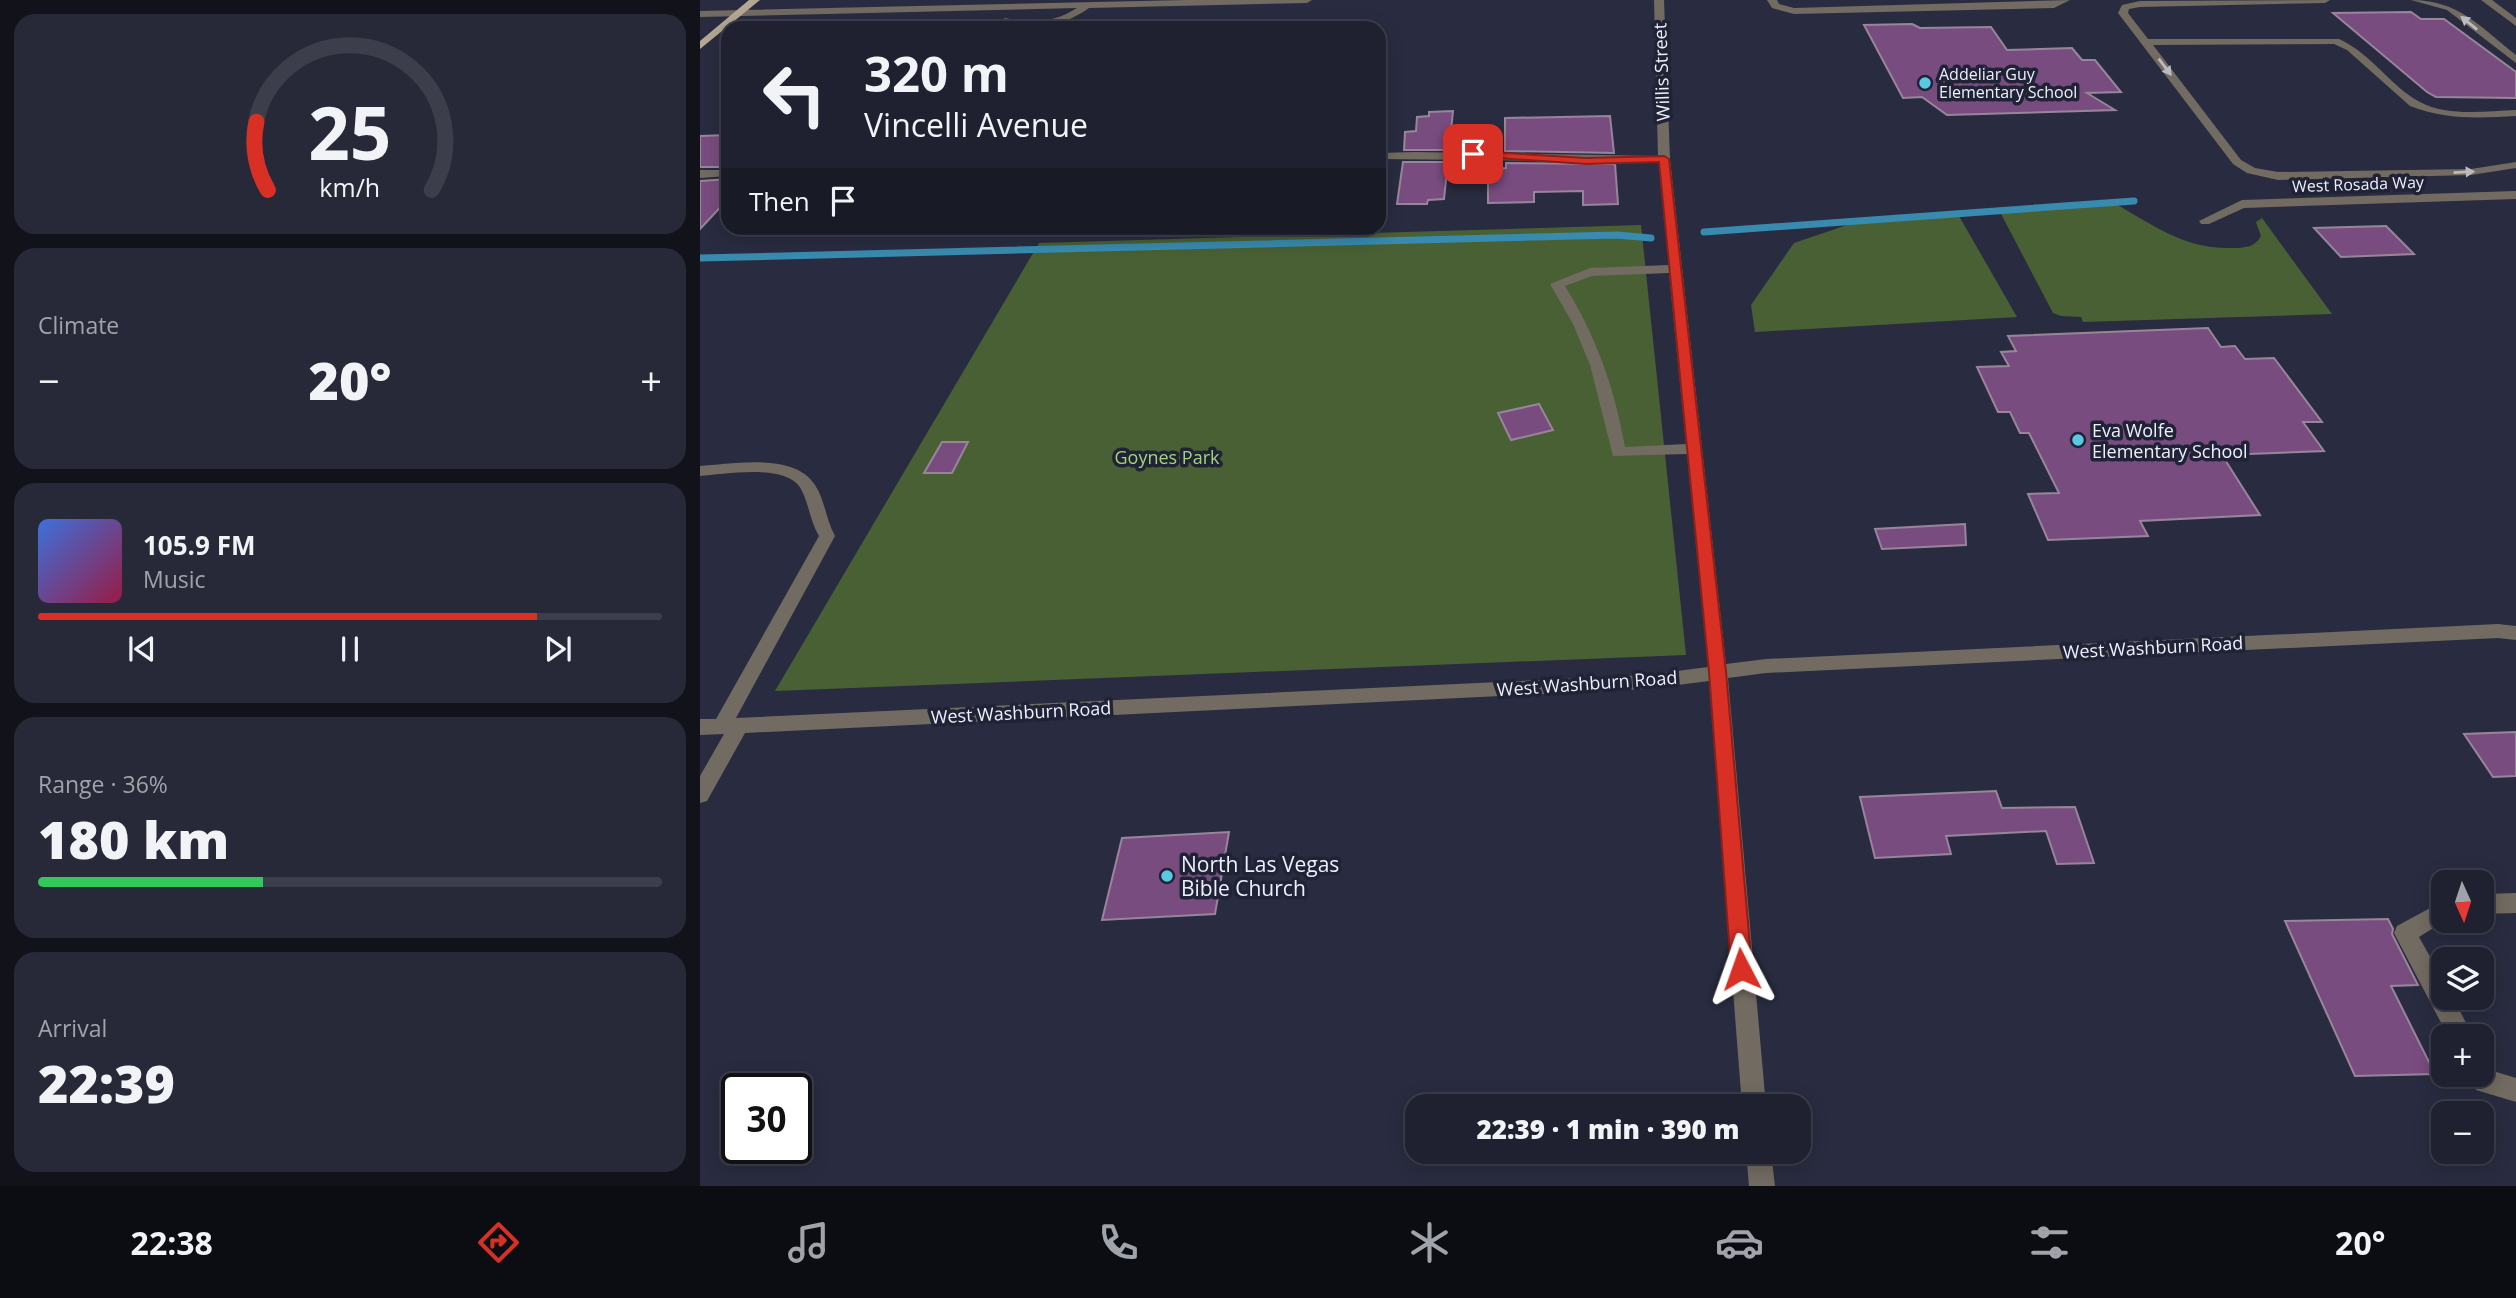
<!DOCTYPE html>
<meta charset="utf-8">
<style>
body{margin:0;font-family:"Open Sans",sans-serif;background:#272938;color:#f1f3f6;height:100vh;display:flex;flex-direction:column;font-size:26px;white-space:nowrap}
*{box-sizing:border-box;margin:0}
p{font-size:23px;color:#a1a3ab}
.icon{flex:none;width:38px;height:38px;fill:none;stroke:currentColor;stroke-width:2;stroke-linecap:round;stroke-linejoin:round}
.map{position:relative;flex:1;overflow:hidden}
.details{display:flex;flex-direction:column;gap:14px;padding:14px;background:#11121a;width:700px}
.details>*{flex:none}
.banner{position:absolute;left:21px;top:21px;width:665px;height:214px;border-radius:21px;box-shadow:0 4px 18px #0003,0 0 0 2px #3c3e4c;background:#1f2130;color:#f1f3f6;overflow:hidden}
.needle{width:46px;rotate:177deg}
.fabs{position:absolute;left:1731px;top:870px;display:grid;gap:14px}
.fabs a{display:grid;place-items:center;width:63px;height:63px;border-radius:14px;background:#1f2130;box-shadow:0 4px 18px #0003,0 0 0 2px #3c3e4c;font-size:35px}
.speed{position:absolute;left:21px;top:1073px;display:flex;gap:14px;font-size:35px;font-weight:700;text-align:center}
.speed>*{display:grid;place-content:center;width:91px;height:91px;border-radius:50%;background:#1f2130;box-shadow:0 4px 18px #0003,0 0 0 2px #3c3e4c;line-height:1}
.speed .limit{border:4px solid #111;border-radius:10px;background:#fff;color:#111}
.pin{position:absolute;display:grid;place-items:center;width:60px;height:60px;color:#fff;margin:-30px;border-radius:14px;box-shadow:0 4px 10px #0006}
.me{position:absolute;width:77px;margin:-38px;rotate:356deg;stroke-linejoin:round;filter:drop-shadow(0 0 5px #0008)}
.turn{display:flex;align-items:center;gap:24px;height:147px;padding:0 28px;font-size:32px}
.turn .icon{width:91px;height:91px;stroke-width:2.5}
.turn b{display:block;font-size:49px;line-height:60px}
.then{display:flex;align-items:center;height:66px;padding:0 28px;background:#0003;gap:14px;font-size:26px}
.big{font-size:52px;font-weight:800;line-height:1.1}
.details .tile{flex:1;display:flex;flex-direction:column;justify-content:center;gap:10px;min-width:0;padding:0 24px;border-radius:21px;background:#272938}
.details .dial{align-items:center;gap:0}
.dial svg{height:182px;overflow:visible;fill:none;stroke:#3c3e4c;stroke-width:7;stroke-linecap:round;text-anchor:middle}
.dial text{fill:#f1f3f6;stroke:none}
.song{display:flex;align-items:center;gap:21px}
.cover{width:84px;height:84px;border-radius:10px;background:linear-gradient(135deg,hsl(220 70% 55%),hsl(340 70% 35%))}
.played{height:7px;border-radius:4px;background:linear-gradient(90deg,#d93025 80%,#3c3e4c 80%)}
.keys{display:flex;justify-content:space-around;direction:ltr}
.heat{display:flex;justify-content:space-between;align-items:center;font-size:38px;direction:ltr}
.charge{height:10px;border-radius:5px;background:linear-gradient(90deg,#34c759 36%,#3c3e4c 0)}
.trip{position:absolute;left:705px;top:1094px;width:406px;height:70px;border-radius:21px;background:#1f2130;box-shadow:0 4px 18px #0003,0 0 0 2px #3c3e4c;font-weight:800;line-height:70px;text-align:center}
.tabs{display:flex;height:112px;justify-content:space-around;align-items:center;background:#0c0d13;color:#a1a3ab}
.tabs .icon{width:49px;height:49px}
.tabs .active{color:#d93025}
.tabs b{font-size:32px;color:#f1f3f6}
main{display:flex;flex:1;min-height:0}
.map>svg:first-child{display:block}
</style>
<main>
<section class="details">
<div class="tile dial"><svg viewBox="0 0 100 80">
<path d="M14 69A42 42 0 1 1 86 69"/>
<path d="M14 69A42 42 0 0 1 9 39" stroke="#d93025"/>
<text x="50" y="56" font-size="32" font-weight="700">25</text>
<text x="50" y="72" font-size="11">km/h</text>
</svg></div>
<div class="tile"><p>Climate</p>
<div class="heat"><a>−</a><b class="big">20°</b><a>+</a></div>
</div>
<div class="tile">
<div class="song"><i class="cover"></i><div><b>105.9 FM</b><p>Music</p></div></div>
<div class="played"></div>
<div class="keys"><svg class="icon" aria-label="previous" viewBox="0 0 24 24"><path d="M18 5L8 12l10 7zM5 5v14"/></svg><svg class="icon" aria-label="pause" viewBox="0 0 24 24"><path d="M8 5v14M16 5v14"/></svg><svg class="icon" aria-label="next" viewBox="0 0 24 24"><path d="M6 5l10 7-10 7zM19 5v14"/></svg></div>
</div>
<div class="tile"><p>Range · 36%</p><b class="big">180 km</b><div class="charge"></div></div>
<div class="tile"><p>Arrival</p><b class="big">22:39</b></div>
</section>
<div class="map">
<svg width="1816" height="1186" viewBox="0 0 1816 1186">
<rect width="100%" height="100%" fill="#292c40"/>
<path fill="#486033" d="M 1416,204 C 1454,226 1487,250 1533,248 C 1545,248 1555,247 1561,236 L 1556,222 L 1562,218 L 1632,314 L 1383,322 L 1381,317 L 1361,316 L 1353,313 L 1299,210 Z
M 1259,216 L 1317,317 L 1055,332 L 1051,305 L 1094,243 L 1156,222 Z
M 941,225 L 986,655 L 75,691 L 339,243 Z"/>
<g fill="none" stroke-linecap="round" stroke-linejoin="round">
<path stroke="#388aae" stroke-width="7" d="M 1004,232 L 1434,201
M 0,258 L 917,235 L 951,238"/>
</g>
<path fill="#794c7f" stroke="#98859a" stroke-width="2" d="M 1711,12 L 1721,19 L 1744,19 L 1816,72 L 1816,98 L 1736,97 L 1727,92 L 1633,13 Z
M 1212,24 L 1220,28 L 1291,27 L 1307,50 L 1372,48 L 1382,60 L 1395,60 L 1421,92 L 1387,93 L 1415,110 L 1247,115 L 1222,97 L 1203,98 L 1164,25 Z
M 753,111 L 749,150 L 704,150 L 705,132 L 716,131 L 717,117 L 729,116 L 729,112 Z
M 910,116 L 914,153 L 805,151 L 805,118 Z
M 28,135 L 28,167 L 0,167 L 0,136 Z
M 703,162 L 748,162 L 744,199 L 728,200 L 727,204 L 697,204 Z
M 806,163 L 915,164 L 918,204 L 883,205 L 883,191 L 834,192 L 834,202 L 788,203 L 788,169 L 806,168 Z
M 28,179 L 28,199 L 0,229 L 0,181 Z
M 1686,226 L 1714,254 L 1641,257 L 1614,228 Z
M 1508,328 L 1521,347 L 1535,346 L 1545,359 L 1574,358 L 1622,422 L 1603,422 L 1624,451 L 1522,455 L 1560,515 L 1440,521 L 1448,536 L 1348,540 L 1328,494 L 1359,493 L 1329,433 L 1320,433 L 1310,412 L 1298,412 L 1277,367 L 1309,366 L 1301,352 L 1316,351 L 1308,336 Z
M 839,404 L 853,430 L 811,440 L 798,413 Z
M 242,442 L 268,442 L 252,473 L 224,473 Z
M 1265,524 L 1266,545 L 1182,549 L 1175,529 Z
M 1816,732 L 1816,776 L 1793,777 L 1764,734 Z
M 1296,791 L 1302,808 L 1375,807 L 1394,863 L 1357,864 L 1346,831 L 1246,836 L 1251,854 L 1175,858 L 1160,797 Z
M 529,832 L 515,914 L 402,920 L 422,838 Z
M 1688,919 L 1693,929 L 1692,934 L 1718,985 L 1691,986 L 1735,1074 L 1655,1076 L 1585,921 Z"/>
<g fill="none" stroke-linecap="round" stroke-linejoin="round">
<path fill="#716b61" fill-rule="evenodd" d="M 486,0 L 612,0 L 607,3 L 389,8 C 365,25 327,38 300,21 L 305,18 C 332,24 353,23 377,8 L 0,17 L 0,11 Z
M 954,0 L 964,0 L 970,159 L 1026,664 L 1066,659 L 1798,624 L 1816,626 L 1816,640 L 1798,638 L 1066,673 L 1028,678 L 1066,1106 L 1042,1106 L 1009,681 L 946,689 L 45,733 L 7,801 L 0,803 L 0,776 L 24,734 L 0,735 L 0,719 L 16,719 L 119,536 C 110,521 109,504 101,489 C 87,463 25,474 0,476 L 0,466 C 32,464 95,452 115,485 C 125,500 126,520 135,536 L 36,718 L 946,675 L 1008,667 L 987,454 L 913,456 L 890,365 L 873,324 L 850,284 L 890,268 L 969,265 L 959,162 L 679,159 L 679,153 L 715,152 L 958,156 ZM 969,273 L 986,444 L 925,447 C 915,389 896,336 865,286 L 892,276 Z
M 1067,0 L 1077,0 L 1079,4 L 1094,8 L 1370,0 L 1354,8 L 1094,14 L 1072,8 Z
M 1630,0 L 1625,3 L 1440,7 L 1429,9 L 1428,13 L 1448,39 L 1639,39 C 1672,54 1691,87 1720,102 C 1748,117 1786,111 1816,110 L 1816,116 C 1779,118 1745,120 1710,106 L 1647,50 L 1634,44 L 1453,45 L 1541,160 L 1555,168 L 1578,172 L 1771,169 L 1816,162 L 1816,168 L 1771,175 L 1578,180 L 1547,173 L 1533,164 L 1418,13 L 1422,5 L 1440,1 Z
M 1711,0 C 1759,0 1780,27 1816,55 L 1816,63 L 1747,10 Z
M 1781,0 L 1792,0 L 1816,18 L 1816,26 Z
M 0,170 L 28,170 L 28,176 L 0,178 Z
M 1816,191 L 1816,199 L 1544,208 L 1509,224 L 1501,224 L 1499,221 L 1542,200 Z
M 1816,893 L 1816,913 L 1782,914 L 1782,894 Z
M 1743,901 L 1743,920 L 1746,920 L 1719,937 L 1743,980 L 1743,998 L 1753,998 L 1773,1036 L 1748,1036 L 1694,933 L 1697,926 Z
M 1782,1062 L 1790,1066 L 1793,1071 L 1816,1078 L 1816,1102 L 1776,1090 L 1769,1074 L 1782,1074 Z
M 1046,1152 L 1071,1152 L 1075,1186 L 1049,1186 Z"/>
<path fill="#b4a793" fill-rule="evenodd" d="M 49,0 L 60,0 L 0,49 L 0,41 Z"/>
</g>
<defs><path id="oneway-solid" d="M-6-.8H1V-3.2L6.5 0L1 3.2V.8H-6Z" transform="scale(1.75)"/></defs>
<g fill="#bbbabf">
<use href="#oneway-solid" transform="translate(1769 23) rotate(-141)"/>
<use href="#oneway-solid" transform="translate(1465 67) rotate(53)"/>
<use href="#oneway-solid" transform="translate(1764 172) rotate(-3)"/>
</g>
<path fill="#d93025" stroke="#8d1f18" stroke-width="2" d="M 773,151 L 886,158 L 964,156 L 969,159 L 1026,672 L 1052,969 L 1049,976 L 1041,979 L 1034,976 L 1031,969 L 1009,672 L 959,162 L 886,164 L 769,156 L 769,152 Z"/>
<g fill="#59c8e5" stroke="#202235" stroke-width="2.5">
<circle cx="1225" cy="83" r="7"/>
<circle cx="1378" cy="440" r="7"/>
<circle cx="467" cy="876" r="7"/>
</g>
<g text-anchor="middle" dominant-baseline="central" stroke-width="7" stroke-linejoin="round" paint-order="stroke">
<g font-size="16" fill="#edeffd" stroke="#202235" text-anchor="start">
<text x="1239" y="74">Addeliar Guy<tspan x="1239" dy="18">Elementary School</tspan></text>
</g>
<g font-size="16" fill="#edeffd" stroke="#202235">
<text transform="translate(1658 184) rotate(-2)">West Rosada Way</text>
</g>
<g font-size="18" fill="#edeffd" stroke="#202235">
<text transform="translate(961 72) rotate(-92)">Willis Street</text>
<text transform="translate(1453 647) rotate(-3)">West Washburn Road</text>
<text transform="translate(887 683) rotate(-4)">West Washburn Road</text>
<text transform="translate(321 712) rotate(-3)">West Washburn Road</text>
</g>
<g font-size="18" fill="#edeffd" stroke="#202235" text-anchor="start">
<text x="1392" y="430">Eva Wolfe<tspan x="1392" dy="21">Elementary School</tspan></text>
</g>
<g font-size="18" fill="#a4d37c" stroke="#202235">
<text x="467" y="457">Goynes Park</text>
</g>
<g font-size="21" fill="#edeffd" stroke="#202235" text-anchor="start">
<text x="481" y="864">North Las Vegas<tspan x="481" dy="24">Bible Church</tspan></text>
</g>
</g>
</svg>
<div class="fabs">
<a><svg class="needle" viewBox="-14 -14 28 28"><path d="M0-13l5 13h-10z" fill="#e53935"/><path d="M0 13l5-13h-10z" fill="#a1a3ab"/></svg></a>
<a><svg class="icon" aria-label="layers" viewBox="0 0 24 24"><path d="M12 4l9 5-9 5-9-5zM3 14l9 5 9-5"/></svg></a>
<a>+</a>
<a>−</a>
</div>
<div class="speed"><div class="limit">30</div></div>
<div class="pin" style="left:773px;top:154px;background:#d93025"><svg class="icon" aria-label="arrive" viewBox="0 0 24 24"><path d="M6 21V4h12l-3 4 3 4H6"/></svg></div>
<svg class="me" style="left:1041px;top:969px" viewBox="-20 -20 40 40"><path d="M0-17L14 15 0 8-14 15z" fill="#d93025" stroke="#fff" stroke-width="4"/></svg>
<div class="trip">22:39 · 1 min · 390 m</div>
<div class="banner">
<div class="turn"><svg class="icon" aria-label="left" viewBox="0 0 24 24"><path d="M17 20v-9H6M10 6l-5 5 5 5"/></svg><div><b>320 m</b>Vincelli Avenue</div></div>
<div class="then">Then<svg class="icon" aria-label="arrive" viewBox="0 0 24 24"><path d="M6 21V4h12l-3 4 3 4H6"/></svg></div>
</div>
</div>
</main>
<nav class="tabs">
<b>22:38</b>
<svg class="icon active" aria-label="directions" viewBox="0 0 24 24"><path d="M12 3l9 9-9 9-9-9zM9 14v-3h6M13 9l2 2-2 2"/></svg>
<svg class="icon" aria-label="music" viewBox="0 0 24 24"><path d="M9 18V5l10-2v13"/><circle cx="6" cy="18" r="3"/><circle cx="16" cy="16" r="3"/></svg>
<svg class="icon" aria-label="phone" viewBox="0 0 24 24"><path d="M5 4h4l2 5-3 2q2 4 5 5l2-3 5 2v4C11 20 4 13 5 4z"/></svg>
<svg class="icon" aria-label="climate" viewBox="0 0 24 24"><path d="M12 3v18M4 7l16 10M4 17L20 7"/></svg>
<svg class="icon" aria-label="car" viewBox="0 0 24 24"><path d="M5 17H2v-5l4-1 3-4h7l3 4 3 1v5h-3M9 17h6M6 11h13"/><circle cx="7" cy="17" r="2"/><circle cx="17" cy="17" r="2"/></svg>
<svg class="icon" aria-label="filters" viewBox="0 0 24 24"><path d="M4 7h16M4 17h16"/><circle cx="9" cy="7" r="2"/><circle cx="15" cy="17" r="2"/></svg>
<b>20°</b>
</nav>
